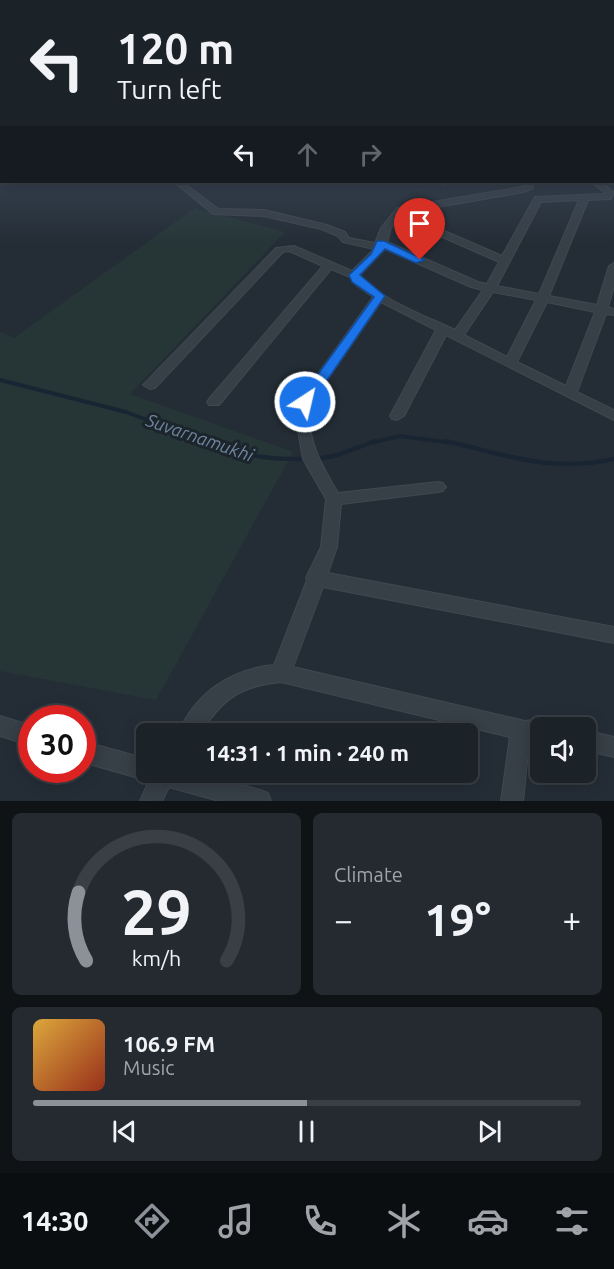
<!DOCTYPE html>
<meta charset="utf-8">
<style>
body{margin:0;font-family:Ubuntu,sans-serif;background:#242a30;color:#f1f3f6;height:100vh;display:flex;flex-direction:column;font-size:22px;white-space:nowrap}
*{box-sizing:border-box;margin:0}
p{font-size:20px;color:#a0a4a8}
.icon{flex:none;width:33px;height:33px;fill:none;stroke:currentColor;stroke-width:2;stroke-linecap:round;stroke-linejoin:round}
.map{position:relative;height:801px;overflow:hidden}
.panel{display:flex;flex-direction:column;gap:12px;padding:12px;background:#0f1316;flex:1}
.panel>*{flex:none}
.hud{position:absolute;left:0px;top:0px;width:615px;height:183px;box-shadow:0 3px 15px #0003,0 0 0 2px #393f45;background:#1b2228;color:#f1f3f6;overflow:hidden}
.tools{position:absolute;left:530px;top:717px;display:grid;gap:12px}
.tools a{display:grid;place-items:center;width:66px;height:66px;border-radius:9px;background:#1b2228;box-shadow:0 3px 15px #0003,0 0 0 2px #393f45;font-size:30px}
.speed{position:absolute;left:18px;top:705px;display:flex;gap:12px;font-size:30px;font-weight:700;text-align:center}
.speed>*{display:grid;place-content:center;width:78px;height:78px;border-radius:50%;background:#1b2228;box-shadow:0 3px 15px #0003,0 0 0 2px #393f45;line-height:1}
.speed .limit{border:9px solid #d22;background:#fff;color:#111}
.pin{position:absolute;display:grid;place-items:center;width:51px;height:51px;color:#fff;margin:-62px -26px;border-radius:50% 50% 50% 0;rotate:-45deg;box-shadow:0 0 6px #0007}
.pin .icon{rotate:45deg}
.me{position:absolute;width:66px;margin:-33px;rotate:35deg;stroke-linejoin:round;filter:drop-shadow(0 0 4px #0008)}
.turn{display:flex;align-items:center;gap:21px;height:126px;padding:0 18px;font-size:27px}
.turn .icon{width:78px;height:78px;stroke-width:2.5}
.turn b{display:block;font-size:42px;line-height:51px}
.lanes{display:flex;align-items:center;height:57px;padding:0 18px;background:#0003;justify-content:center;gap:30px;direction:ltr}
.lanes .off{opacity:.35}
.big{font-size:45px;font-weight:700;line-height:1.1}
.panel .tile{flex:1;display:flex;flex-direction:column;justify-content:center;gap:9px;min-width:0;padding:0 21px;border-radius:9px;background:#242a30}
.panel .dial{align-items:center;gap:0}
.dial svg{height:156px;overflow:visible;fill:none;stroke:#393f45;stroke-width:7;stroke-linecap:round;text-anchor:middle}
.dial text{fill:#f1f3f6;stroke:none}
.song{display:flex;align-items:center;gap:18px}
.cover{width:72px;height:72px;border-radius:9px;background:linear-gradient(135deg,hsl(40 70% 55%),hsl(10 70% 35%))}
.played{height:6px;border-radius:3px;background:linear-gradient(90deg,#8c9099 50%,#393f45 50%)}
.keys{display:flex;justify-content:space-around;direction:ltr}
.heat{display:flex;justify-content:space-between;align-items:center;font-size:33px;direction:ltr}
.panel .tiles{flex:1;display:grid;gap:12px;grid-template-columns:1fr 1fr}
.tile:last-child{grid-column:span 2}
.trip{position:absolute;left:136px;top:723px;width:342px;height:60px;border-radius:9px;background:#1b2228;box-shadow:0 3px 15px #0003,0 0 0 2px #393f45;font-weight:700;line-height:60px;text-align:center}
.dock{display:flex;height:96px;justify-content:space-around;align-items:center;background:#0b0e10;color:#a0a4a8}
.dock .icon{width:42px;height:42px}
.dock .on{color:#8c9099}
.dock b{font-size:27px;color:#f1f3f6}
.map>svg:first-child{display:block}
</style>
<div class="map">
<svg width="614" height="801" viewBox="0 0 614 801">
<rect width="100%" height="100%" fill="#242d36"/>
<path fill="#263637" d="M 195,208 L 285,232 L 130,394 L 293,452 L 156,700 L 0,671 L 0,332 L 14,338 Z"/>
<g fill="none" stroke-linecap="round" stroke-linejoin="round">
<path stroke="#192532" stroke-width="4" d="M 0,380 L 126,412 L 209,443
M 371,443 L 400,436 L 452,443"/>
<path stroke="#192532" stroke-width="4.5" d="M 205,441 C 241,455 267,460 306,459
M 446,441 C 506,455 551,473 614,459
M 316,459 L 338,455 L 375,441"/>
<defs>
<path id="minor" d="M 0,138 L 2,138 L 2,142 L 0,142 Z
M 0,159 L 2,159 L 0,164 Z
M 174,182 L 183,182 L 218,209 L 264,210 L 327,225 L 345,232 L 349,238 L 375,243 L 381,228 L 397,208 L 522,187 L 525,185 L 525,182 L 533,182 L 533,188 L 524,192 L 403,213 L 502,256 L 535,197 L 606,194 L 592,182 L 601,182 L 614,192 L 611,199 L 588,200 L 549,296 L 597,305 L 609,266 L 614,263 L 614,286 L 608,307 L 614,309 L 614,315 L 606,314 L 577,392 L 614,410 L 614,420 L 446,335 L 404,416 L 397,420 L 392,419 L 390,416 L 436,330 L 381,302 L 312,402 C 303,435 322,466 338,493 L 438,482 L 443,483 L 446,487 L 443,491 L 438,492 L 341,504 L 337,547 L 328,573 L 614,627 L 614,643 L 323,587 L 293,667 L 525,721 L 540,719 L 547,722 L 550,728 L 540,728 L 540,739 L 531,740 L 529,743 L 523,801 L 501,801 L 510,737 L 281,682 C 240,686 222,699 200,734 L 178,734 C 195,693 231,669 274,665 L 307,580 L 306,578 L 321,547 L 326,499 L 303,459 L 295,413 L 300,399 L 373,297 L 356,285 L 350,277 L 331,269 L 219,405 L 209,405 L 207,402 L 209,399 L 323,266 L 289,251 L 283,252 L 155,388 L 150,389 L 143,385 L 276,248 L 294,246 L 352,271 L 374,249 L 343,242 L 338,236 L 321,229 L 264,216 L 213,214 ZM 579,200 L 539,294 L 497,286 L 541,202 ZM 399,218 L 499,262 L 487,284 L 478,282 L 387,242 L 391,228 ZM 385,249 L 471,287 L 483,290 L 455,330 C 426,316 380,300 360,275 ZM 493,292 L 536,300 L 507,357 L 464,335 ZM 547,302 L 595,312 L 566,386 L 517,362 Z
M 440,182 L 449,182 L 445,185 Z
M 0,716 L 32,726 L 32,746 L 0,736 Z
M 585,730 L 614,737 L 614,757 L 585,750 Z
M 82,741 L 147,759 L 147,772 L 196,772 L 260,790 L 268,793 L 271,801 L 219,801 L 169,787 L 162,801 L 140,801 L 149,781 L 82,762 Z"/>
</defs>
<use href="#minor" stroke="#404850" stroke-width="2"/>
<use href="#minor" fill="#373f47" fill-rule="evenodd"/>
</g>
<linearGradient id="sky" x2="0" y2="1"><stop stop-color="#14191e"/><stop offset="0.54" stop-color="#3f4c5d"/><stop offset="1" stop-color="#3f4c5d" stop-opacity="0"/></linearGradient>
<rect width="614" height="244" fill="url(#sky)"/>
<path fill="#1a73e8" stroke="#114b97" stroke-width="1.5" d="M 377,241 L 384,241 L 425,260 L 416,263 L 385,249 L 360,275 L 385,296 L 310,405 L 300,405 L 300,399 L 374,297 L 352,282 L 349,275 L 371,254 Z"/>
<g text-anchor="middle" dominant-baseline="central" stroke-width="6" stroke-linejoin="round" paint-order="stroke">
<g font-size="18" font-style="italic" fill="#6f869e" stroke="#1c242c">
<text transform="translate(200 437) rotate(19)">Suvarnamukhi</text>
</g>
</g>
</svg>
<div class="tools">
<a><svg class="icon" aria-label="sound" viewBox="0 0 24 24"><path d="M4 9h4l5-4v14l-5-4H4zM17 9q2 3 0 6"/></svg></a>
</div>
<div class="speed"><div class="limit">30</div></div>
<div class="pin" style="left:420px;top:260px;background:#d93025"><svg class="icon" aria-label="arrive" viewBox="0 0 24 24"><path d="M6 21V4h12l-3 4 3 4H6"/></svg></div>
<svg class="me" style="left:305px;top:402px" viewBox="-20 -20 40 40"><circle r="17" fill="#1a73e8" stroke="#fff" stroke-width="3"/><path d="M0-11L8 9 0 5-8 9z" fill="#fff"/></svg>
<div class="trip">14:31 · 1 min · 240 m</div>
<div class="hud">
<div class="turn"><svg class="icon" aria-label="left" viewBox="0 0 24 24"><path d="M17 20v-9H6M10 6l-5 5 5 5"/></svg><div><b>120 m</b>Turn left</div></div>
<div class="lanes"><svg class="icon" aria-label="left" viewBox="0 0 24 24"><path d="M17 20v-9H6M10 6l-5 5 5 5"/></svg><svg class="icon off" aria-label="ahead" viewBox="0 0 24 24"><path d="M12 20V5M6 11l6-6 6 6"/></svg><svg class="icon off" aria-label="right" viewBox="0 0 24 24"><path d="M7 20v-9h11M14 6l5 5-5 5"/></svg></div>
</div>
</div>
<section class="panel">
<div class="tiles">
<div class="tile dial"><svg viewBox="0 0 100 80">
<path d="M14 69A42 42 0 1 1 86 69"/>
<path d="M14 69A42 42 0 0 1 10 34" stroke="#8c9099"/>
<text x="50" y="56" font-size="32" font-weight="700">29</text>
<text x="50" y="72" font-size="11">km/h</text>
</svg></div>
<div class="tile"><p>Climate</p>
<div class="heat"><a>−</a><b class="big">19°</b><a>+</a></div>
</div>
<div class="tile">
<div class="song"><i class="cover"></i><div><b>106.9 FM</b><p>Music</p></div></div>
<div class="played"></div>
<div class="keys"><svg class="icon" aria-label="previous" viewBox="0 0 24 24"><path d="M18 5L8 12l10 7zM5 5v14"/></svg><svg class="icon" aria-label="pause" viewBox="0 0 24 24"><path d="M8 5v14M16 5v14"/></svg><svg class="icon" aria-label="next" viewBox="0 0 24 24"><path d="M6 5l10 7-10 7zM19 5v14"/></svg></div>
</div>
</div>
</section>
<nav class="dock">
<b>14:30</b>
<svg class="icon on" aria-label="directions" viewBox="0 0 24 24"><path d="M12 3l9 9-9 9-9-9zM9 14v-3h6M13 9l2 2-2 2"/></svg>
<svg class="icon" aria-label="music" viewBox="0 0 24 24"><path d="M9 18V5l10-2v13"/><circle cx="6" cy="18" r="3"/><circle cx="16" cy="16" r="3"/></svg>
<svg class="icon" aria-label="phone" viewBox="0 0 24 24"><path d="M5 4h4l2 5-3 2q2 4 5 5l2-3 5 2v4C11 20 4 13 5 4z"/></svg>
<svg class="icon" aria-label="climate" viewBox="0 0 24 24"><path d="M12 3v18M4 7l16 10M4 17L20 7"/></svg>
<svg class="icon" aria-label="car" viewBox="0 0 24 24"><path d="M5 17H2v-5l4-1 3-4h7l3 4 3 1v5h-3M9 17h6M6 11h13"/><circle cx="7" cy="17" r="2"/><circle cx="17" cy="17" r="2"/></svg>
<svg class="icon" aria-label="filters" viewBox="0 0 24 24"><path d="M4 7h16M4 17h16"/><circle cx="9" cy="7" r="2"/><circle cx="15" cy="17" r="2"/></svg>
</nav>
